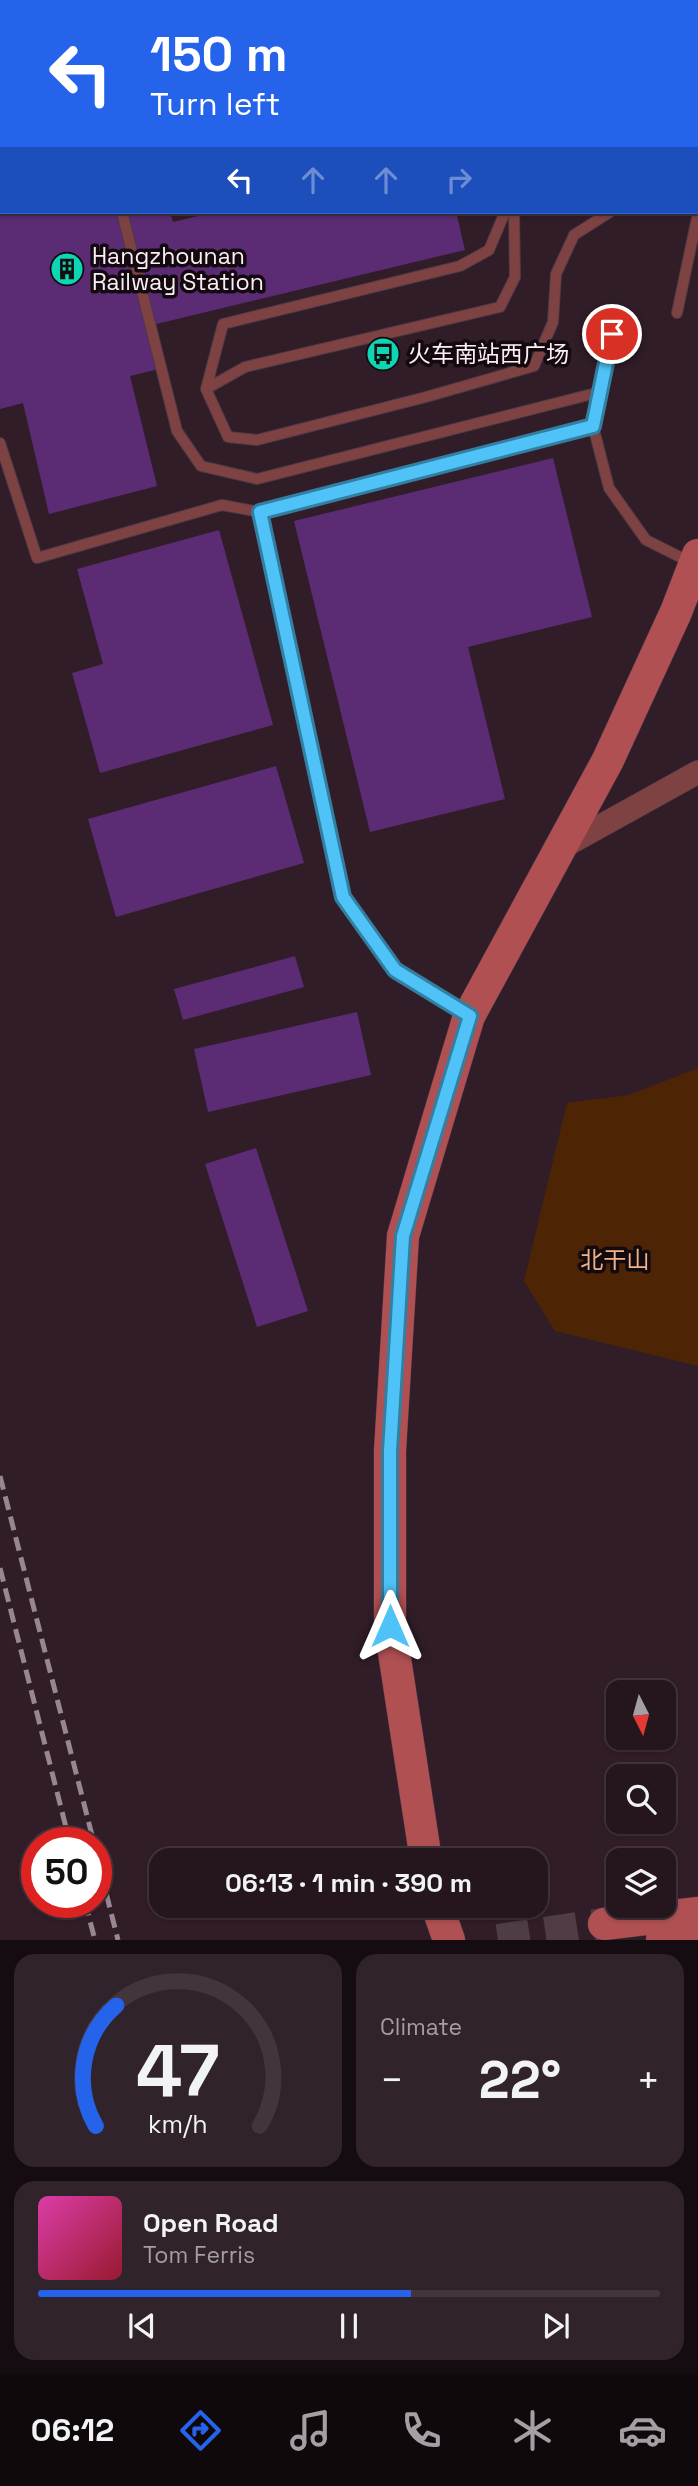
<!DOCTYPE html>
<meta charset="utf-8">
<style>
body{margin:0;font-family:"Space Grotesk","Noto Sans SC",sans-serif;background:#31232b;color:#f1f3f6;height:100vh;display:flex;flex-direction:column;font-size:26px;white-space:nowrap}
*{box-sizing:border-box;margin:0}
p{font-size:23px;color:#a39fa4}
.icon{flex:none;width:38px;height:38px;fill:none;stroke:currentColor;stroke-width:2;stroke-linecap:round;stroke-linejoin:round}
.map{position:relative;height:1940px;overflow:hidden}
.panel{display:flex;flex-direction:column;gap:14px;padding:14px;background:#140c10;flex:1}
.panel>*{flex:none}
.banner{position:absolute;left:0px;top:0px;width:698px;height:214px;box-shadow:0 2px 5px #0004,0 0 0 2px #42353c;background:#2563eb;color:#fff;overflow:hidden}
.needle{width:46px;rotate:174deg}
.tools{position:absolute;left:606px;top:1680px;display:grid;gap:14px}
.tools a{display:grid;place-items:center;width:70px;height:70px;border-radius:14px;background:#25161e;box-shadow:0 2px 5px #0004,0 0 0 2px #42353c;font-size:35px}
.speed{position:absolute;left:21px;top:1827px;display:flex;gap:14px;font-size:35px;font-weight:700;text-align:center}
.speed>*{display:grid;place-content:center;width:91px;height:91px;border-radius:50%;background:#25161e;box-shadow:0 2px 5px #0004,0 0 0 2px #42353c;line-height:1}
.speed .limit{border:10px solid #d22;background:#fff;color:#111}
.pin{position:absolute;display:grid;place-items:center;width:60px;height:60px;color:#fff;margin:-30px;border:4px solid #fff;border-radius:50%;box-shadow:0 2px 7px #0007}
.me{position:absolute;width:77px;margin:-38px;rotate:0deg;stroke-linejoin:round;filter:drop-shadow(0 0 5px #0008)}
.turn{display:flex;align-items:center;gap:24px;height:147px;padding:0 35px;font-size:32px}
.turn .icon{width:91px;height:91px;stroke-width:2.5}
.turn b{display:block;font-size:49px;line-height:60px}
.lanes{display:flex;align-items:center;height:66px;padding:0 35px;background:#0003;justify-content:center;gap:35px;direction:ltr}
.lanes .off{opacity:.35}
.big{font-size:52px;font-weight:800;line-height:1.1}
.panel .tile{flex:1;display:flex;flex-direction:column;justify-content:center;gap:10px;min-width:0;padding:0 24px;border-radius:21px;background:#31232b}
.panel .dial{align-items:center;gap:0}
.dial svg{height:182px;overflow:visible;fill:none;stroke:#42353c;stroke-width:7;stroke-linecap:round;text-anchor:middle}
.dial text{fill:#f1f3f6;stroke:none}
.song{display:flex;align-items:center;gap:21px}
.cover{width:84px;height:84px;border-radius:10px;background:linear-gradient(135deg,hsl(320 70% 55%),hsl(350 70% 35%))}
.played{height:7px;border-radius:4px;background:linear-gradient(90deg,#2563eb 60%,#42353c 60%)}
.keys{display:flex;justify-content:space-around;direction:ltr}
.heat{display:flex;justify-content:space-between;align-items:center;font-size:38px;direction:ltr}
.panel .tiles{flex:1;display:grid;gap:14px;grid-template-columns:1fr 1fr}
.tile:last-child{grid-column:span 2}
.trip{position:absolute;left:149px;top:1848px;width:399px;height:70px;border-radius:21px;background:#25161e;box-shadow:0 2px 5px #0004,0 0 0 2px #42353c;font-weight:800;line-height:70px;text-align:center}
.tab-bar{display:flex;height:112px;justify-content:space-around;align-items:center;background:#0f090c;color:#a39fa4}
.tab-bar .icon{width:49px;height:49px}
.tab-bar .active{color:#2563eb}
.tab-bar b{font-size:32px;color:#f1f3f6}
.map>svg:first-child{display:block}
</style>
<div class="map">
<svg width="698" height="1940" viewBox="0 0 698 1940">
<rect width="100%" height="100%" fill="#311d28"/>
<path fill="#4d2504" d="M 698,1068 L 698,1366 L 555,1331 L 524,1281 L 567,1103 L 629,1095 Z"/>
<path fill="#5b2b74" d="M 0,212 L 170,212 L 173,222 L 215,212 L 456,212 L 465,250 L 148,326 L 159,369 L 130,376 L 157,486 L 49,514 L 23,403 L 0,409 Z
M 553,458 L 592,617 L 468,647 L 505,799 L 370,832 L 294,521 Z
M 219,530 L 273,725 L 100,773 L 72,673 L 103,664 L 77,569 Z
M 276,766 L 304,863 L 116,917 L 88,819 Z
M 295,956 L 304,987 L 183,1020 L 174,989 Z
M 357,1012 L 371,1075 L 208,1112 L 194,1049 Z
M 256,1148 L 308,1311 L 257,1327 L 205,1164 Z"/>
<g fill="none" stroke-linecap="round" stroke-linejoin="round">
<path stroke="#503c47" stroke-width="32" stroke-dasharray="32 16" stroke-linecap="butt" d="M 498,1940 L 604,1924"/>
<defs>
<path id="lane" d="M 69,0 L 70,2
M 559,2 L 562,0
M 696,167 L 698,166
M 122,212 L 177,431 L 201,466 L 257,479 L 600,392
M 505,212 L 489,250 L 460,266 L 223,324 L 206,389 L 228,437 L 257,440 L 426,397 L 534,366 L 553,322 L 556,274 L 574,235 L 610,212
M 677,313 L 698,213
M 613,334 L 593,426 L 609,488 L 646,540 L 692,563
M 206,389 L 245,367 L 500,307 L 515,277 L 514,212
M 0,443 L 37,558 L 222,505 L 260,512
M 467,1014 L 395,970 L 343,897 L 260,512 L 593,426"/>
<path id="street" d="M 561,848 L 698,772"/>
<path id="secondary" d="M 426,1860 L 390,1626 L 390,1451 L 403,1236 L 469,1016 L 608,760 L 676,612 L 698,555
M 437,1906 L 449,1940
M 604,1924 L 698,1913
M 662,1940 L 698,1936"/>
</defs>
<use href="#lane" stroke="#4e3a45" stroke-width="12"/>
<use href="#street" stroke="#4e3a45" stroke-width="24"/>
<use href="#secondary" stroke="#4e3a45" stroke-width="33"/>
<use href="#lane" stroke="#7f4243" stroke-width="10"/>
<use href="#street" stroke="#7f4243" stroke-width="23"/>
<use href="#secondary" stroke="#b05053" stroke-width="32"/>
<path stroke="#988790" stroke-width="5" stroke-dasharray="14 7" stroke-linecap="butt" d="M 0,1476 L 94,1843
M 0,1568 L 70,1843
M 96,1853 L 118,1940
M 85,1902 L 95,1940"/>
</g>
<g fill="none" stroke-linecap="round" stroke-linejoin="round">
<defs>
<path id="route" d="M 390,1626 L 390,1451 L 403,1236 L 470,1016 L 395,970 L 343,897 L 260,512 L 593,426 L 612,334"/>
</defs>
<use href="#route" stroke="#337fa1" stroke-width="18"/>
<use href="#route" stroke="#4fc3f7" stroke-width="12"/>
</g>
<defs>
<symbol id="building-disc" viewBox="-11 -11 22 22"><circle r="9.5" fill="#0ed5b4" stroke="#130a0f"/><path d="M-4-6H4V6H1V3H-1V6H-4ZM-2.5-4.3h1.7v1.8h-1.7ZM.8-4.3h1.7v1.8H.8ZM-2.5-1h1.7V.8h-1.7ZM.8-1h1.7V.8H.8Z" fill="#111"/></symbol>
<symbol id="bus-disc" viewBox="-11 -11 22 22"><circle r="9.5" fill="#0ed5b4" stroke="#130a0f"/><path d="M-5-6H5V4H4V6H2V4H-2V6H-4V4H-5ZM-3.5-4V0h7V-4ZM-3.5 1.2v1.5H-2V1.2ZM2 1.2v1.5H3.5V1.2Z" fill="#111"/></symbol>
</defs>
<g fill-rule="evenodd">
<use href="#building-disc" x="48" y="250" width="38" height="38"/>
<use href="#bus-disc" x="364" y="335" width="38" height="38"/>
</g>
<g text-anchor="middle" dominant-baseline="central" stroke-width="7" stroke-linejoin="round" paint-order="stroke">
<g font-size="23" fill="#fdeef5" stroke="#130a0f" text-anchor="start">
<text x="92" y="256">Hangzhounan<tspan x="92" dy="26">Railway Station</tspan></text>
<text x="408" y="354">火车南站西广场</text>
</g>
<g font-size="23" fill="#f2b288" stroke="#130a0f">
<text x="615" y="1260">北干山</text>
</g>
</g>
</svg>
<div class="tools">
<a><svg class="needle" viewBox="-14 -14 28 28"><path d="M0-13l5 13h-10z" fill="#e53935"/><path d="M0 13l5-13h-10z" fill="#a39fa4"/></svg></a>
<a><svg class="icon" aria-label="search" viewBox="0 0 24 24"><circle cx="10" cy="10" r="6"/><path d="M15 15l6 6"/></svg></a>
<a><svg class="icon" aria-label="layers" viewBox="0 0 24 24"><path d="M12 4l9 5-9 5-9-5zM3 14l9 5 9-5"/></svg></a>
</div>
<div class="speed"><div class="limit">50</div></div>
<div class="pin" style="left:612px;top:334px;background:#d93025"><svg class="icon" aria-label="arrive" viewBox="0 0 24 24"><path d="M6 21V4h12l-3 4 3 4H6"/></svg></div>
<svg class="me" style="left:390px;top:1626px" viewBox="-20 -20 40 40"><path d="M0-17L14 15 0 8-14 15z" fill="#4fc3f7" stroke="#fff" stroke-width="4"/></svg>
<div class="trip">06:13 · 1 min · 390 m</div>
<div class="banner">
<div class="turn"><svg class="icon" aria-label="left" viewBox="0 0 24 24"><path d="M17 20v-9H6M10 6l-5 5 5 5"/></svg><div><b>150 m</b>Turn left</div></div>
<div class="lanes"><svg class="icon" aria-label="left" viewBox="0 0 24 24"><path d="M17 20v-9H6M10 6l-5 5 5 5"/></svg><svg class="icon off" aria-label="ahead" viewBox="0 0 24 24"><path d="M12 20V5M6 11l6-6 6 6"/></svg><svg class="icon off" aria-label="ahead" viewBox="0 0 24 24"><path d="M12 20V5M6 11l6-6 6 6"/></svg><svg class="icon off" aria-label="right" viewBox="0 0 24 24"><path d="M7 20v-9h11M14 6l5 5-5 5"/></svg></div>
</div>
</div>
<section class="panel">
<div class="tiles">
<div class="tile dial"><svg viewBox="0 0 100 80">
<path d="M14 69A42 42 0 1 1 86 69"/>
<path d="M14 69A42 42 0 0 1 23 16" stroke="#2563eb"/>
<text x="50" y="56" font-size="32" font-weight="700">47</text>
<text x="50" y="72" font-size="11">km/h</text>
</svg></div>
<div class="tile"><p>Climate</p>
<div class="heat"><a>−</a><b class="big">22°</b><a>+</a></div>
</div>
<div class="tile">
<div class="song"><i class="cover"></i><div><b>Open Road</b><p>Tom Ferris</p></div></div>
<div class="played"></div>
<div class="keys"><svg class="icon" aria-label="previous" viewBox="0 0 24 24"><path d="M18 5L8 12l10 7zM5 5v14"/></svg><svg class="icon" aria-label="pause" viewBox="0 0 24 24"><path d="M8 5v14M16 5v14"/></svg><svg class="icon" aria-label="next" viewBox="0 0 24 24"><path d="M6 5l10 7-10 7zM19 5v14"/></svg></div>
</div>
</div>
</section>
<nav class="tab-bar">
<b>06:12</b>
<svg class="icon active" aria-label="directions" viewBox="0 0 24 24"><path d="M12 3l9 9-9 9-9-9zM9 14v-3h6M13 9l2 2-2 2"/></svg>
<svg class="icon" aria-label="music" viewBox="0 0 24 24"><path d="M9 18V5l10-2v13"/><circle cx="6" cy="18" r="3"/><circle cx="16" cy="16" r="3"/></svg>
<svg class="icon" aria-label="phone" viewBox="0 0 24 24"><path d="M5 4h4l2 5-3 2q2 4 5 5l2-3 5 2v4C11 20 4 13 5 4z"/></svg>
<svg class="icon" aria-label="climate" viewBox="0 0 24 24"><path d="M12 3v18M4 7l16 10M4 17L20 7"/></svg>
<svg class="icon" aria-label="car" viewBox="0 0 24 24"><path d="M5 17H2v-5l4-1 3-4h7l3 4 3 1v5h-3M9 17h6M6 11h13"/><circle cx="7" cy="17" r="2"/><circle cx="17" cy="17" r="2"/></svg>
</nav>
